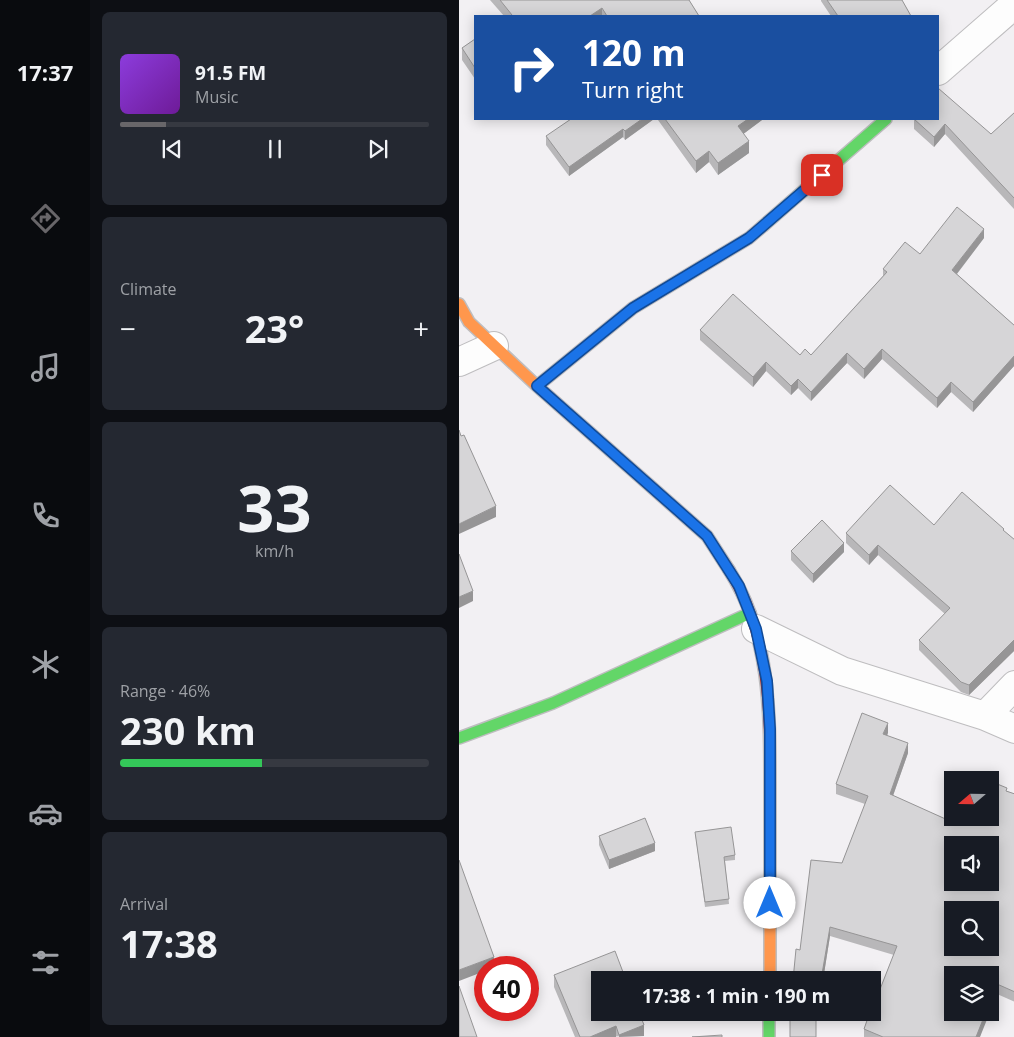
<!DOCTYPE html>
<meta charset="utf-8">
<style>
body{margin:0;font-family:"Open Sans",sans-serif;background:#242831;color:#f1f3f6;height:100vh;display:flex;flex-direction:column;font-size:19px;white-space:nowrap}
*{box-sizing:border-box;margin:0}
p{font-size:16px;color:#9ea1a6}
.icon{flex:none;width:28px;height:28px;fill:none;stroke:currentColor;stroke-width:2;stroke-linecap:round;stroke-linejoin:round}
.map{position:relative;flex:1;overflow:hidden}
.drawer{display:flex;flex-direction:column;gap:12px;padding:12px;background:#0d0f14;width:369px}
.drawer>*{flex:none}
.banner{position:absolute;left:15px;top:15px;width:465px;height:105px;border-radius:0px;box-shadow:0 2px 12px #0003;background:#1a4fa0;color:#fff;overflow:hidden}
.needle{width:32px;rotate:250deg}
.buttons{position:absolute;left:485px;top:771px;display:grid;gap:10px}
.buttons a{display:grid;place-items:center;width:55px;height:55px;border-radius:0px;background:#171b24;box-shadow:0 2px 12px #0003;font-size:25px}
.speed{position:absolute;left:15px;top:956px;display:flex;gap:10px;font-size:25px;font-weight:700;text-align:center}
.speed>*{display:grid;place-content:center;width:65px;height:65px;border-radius:50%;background:#171b24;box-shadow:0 2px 12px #0003;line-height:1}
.speed .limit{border:8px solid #d22;background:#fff;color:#111}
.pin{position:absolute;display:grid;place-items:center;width:42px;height:42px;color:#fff;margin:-21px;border-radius:10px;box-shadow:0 2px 8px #0006}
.me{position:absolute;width:55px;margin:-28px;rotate:0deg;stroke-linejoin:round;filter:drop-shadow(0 0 4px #0008)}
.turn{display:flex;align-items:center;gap:18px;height:105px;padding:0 25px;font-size:22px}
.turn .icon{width:65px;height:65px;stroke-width:2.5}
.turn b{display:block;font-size:35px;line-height:42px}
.big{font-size:38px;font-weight:700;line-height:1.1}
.drawer .tile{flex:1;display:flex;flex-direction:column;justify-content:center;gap:8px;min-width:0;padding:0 18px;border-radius:8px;background:#242831}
.drawer .dial{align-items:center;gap:0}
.dial b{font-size:65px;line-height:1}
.song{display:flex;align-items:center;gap:15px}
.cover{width:60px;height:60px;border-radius:8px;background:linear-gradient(135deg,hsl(270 70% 55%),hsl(280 70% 35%))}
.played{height:5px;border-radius:2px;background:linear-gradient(90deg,#686669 15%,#363941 15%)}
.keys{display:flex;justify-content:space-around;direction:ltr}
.heat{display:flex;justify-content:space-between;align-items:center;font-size:28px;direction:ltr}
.charge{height:8px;border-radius:4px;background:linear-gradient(90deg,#34c759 46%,#363941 0)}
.trip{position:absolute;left:132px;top:971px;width:290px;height:50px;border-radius:0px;background:#171b24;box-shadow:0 2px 12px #0003;font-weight:700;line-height:50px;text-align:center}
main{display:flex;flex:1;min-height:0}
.tab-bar{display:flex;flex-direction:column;width:90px;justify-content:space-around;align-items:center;background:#090b0e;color:#9ea1a6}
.tab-bar .icon{width:35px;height:35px}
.tab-bar .selected{color:#686669}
.tab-bar b{font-size:22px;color:#f1f3f6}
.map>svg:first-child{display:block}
</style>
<main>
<nav class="tab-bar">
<b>17:37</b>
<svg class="icon selected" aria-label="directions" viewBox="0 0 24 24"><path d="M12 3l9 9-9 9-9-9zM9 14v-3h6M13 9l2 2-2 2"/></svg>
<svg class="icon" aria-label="music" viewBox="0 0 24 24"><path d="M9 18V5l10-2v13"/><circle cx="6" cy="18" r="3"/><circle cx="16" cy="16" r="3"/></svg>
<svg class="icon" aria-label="phone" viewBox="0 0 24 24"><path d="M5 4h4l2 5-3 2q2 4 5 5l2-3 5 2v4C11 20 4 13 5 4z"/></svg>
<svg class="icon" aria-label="climate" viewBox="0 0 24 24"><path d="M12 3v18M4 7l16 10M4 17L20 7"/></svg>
<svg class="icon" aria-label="car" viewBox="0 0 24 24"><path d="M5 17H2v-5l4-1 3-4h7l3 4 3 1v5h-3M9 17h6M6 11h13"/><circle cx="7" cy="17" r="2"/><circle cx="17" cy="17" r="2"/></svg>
<svg class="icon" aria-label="filters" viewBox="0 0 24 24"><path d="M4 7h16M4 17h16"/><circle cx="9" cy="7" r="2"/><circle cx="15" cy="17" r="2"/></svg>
</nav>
<section class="drawer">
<div class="tile">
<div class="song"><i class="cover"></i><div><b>91.5 FM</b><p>Music</p></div></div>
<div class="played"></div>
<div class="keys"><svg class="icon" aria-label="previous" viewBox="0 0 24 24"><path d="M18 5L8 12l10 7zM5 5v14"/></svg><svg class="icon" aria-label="pause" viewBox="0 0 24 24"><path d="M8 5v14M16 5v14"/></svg><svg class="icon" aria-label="next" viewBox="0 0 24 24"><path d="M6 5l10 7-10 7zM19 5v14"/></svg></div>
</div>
<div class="tile"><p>Climate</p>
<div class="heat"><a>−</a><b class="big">23°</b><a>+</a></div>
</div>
<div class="tile dial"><b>33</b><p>km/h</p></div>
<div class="tile"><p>Range · 46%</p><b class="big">230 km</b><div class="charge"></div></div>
<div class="tile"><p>Arrival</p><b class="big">17:38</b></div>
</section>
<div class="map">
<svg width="556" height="1037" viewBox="0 0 556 1037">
<rect width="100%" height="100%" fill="#f2f0f3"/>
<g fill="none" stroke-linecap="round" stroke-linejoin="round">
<defs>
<path id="street" d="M 479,71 L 549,10 L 556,8
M 0,362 L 35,346
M 297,629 L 383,671 L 526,716 L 556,729
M 526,716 L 556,685"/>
<path id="fast" d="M 304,226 L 427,119
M 0,738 L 94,703 L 291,613
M 310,1012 L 310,1037"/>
<path id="slow" d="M 0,304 L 10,322 L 78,386 L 248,536 L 270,570
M 78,386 L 174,308 L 290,238 L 304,226
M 311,785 L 311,980"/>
<path id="jam" d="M 270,570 C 311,634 311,711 311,785"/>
</defs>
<use href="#street" stroke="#bebdbf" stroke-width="30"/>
<use href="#fast" stroke="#bebdbf" stroke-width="14"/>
<use href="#slow" stroke="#bebdbf" stroke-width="14"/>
<use href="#jam" stroke="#bebdbf" stroke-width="14"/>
<use href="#street" stroke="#fdfdfd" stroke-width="28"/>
<use href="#fast" stroke="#63d668" stroke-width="11"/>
<use href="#slow" stroke="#ff974d" stroke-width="11"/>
<use href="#jam" stroke="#b3261e" stroke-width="11"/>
</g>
<path fill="#b8b7b9" d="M 31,0 L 230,0 L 240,16 L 45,16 Z
M 362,0 L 443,0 L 452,16 L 372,16 L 362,1 Z
M 16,39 L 16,79 L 3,60 L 3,48 Z
M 556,112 L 556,210 L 486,134 L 475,147 L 455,129 L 455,119 L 479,119 L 532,134 Z
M 195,119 L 166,140 L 164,137 L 110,176 L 87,145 L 87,136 Z
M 199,119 L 303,119 L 303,120 L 284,134 L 290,153 L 259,175 L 250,162 L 237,173 L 199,120 Z
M 525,238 L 498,274 L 556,326 L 556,365 L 514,412 L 492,392 L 478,408 L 423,359 L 405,379 L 388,363 L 352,401 L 339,388 L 332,395 L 307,371 L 294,387 L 241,340 L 241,330 L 341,355 L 352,355 L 424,276 L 424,269 Z
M 475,525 L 545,531 L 556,540 L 556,650 L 510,695 L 502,692 L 460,650 L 460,640 L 486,614 L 419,555 L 410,565 L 387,543 L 387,533 Z
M 332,551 L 385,552 L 354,583 L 332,560 Z
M 429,733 L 428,736 L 449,753 L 434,796 L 491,821 L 548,791 L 556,794 L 556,1002 L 538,994 L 531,1011 L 531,975 L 521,1037 L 405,1037 L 405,1029 L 435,955 L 371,936 L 364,980 L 334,980 L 341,950 L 383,863 L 406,804 L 377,794 L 377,784 Z
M 236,832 L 276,855 L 276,860 L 266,861 L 270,904 L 246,907 Z
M 140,836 L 196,851 L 150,869 L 140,845 Z
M 95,975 L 185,1036 L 116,1037 L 95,987 Z"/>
<path fill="#969596" d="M 143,8 L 143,16 L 131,16 Z
M 183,119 L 195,119 L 166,140 L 166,131 Z
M 289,119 L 303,119 L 303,120 L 279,138 L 279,126 Z
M 486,124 L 486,134 L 475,147 L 475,137 Z
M 164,129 L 164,137 L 110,176 L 110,167 Z
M 290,141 L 290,153 L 259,175 L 259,163 Z
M 250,151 L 250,162 L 237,173 L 237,161 Z
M 525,229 L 525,238 L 493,280 L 493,270 Z
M 423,349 L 423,359 L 405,379 L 405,369 Z
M 388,353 L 388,363 L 352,401 L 352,392 Z
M 556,355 L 556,365 L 514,412 L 514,402 Z
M 307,362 L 307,371 L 294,387 L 294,377 Z
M 339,379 L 339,388 L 332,395 L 332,386 Z
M 492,382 L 492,392 L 478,408 L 478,398 Z
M 37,506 L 37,517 L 0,534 L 0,524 Z
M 385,543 L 385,552 L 354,583 L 354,574 Z
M 419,545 L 419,555 L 410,565 L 410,555 Z
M 14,591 L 14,601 L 0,608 L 0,597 Z
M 556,639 L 556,650 L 510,695 L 510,685 Z
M 429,723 L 429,733 L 424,744 L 424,734 Z
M 449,743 L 449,753 L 431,804 L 431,794 Z
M 196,843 L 196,851 L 150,869 L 150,860 Z
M 371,927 L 371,936 L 364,980 L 362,980 Z
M 35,957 L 35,968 L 26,968 L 26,971 L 0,981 L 0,970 Z
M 538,984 L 538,994 L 531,1011 L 531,1001 Z
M 527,1012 L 531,1012 L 521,1037 L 517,1037 Z
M 185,1025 L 185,1036 L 160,1037 L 160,1035 Z
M 157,1026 L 157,1037 L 131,1037 Z"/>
<path fill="#d6d5d7" stroke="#969596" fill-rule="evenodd" d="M 41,0 L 230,0 L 240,16 L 148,16 L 143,8 L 131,16 L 51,16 L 53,15 Z
M 368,0 L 443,0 L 452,16 L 379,16 Z
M 16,39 L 16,68 L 3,48 Z
M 479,88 L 532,134 L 556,112 L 556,199 L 486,124 L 475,137 L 455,119 L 479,119 Z
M 112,119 L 183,119 L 166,131 L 164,129 L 110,167 L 87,136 Z
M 206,119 L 289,119 L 279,126 L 290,141 L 259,163 L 250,151 L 237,161 Z
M 498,207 L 525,229 L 493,270 L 556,326 L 556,355 L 514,402 L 492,382 L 478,398 L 423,349 L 405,369 L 388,353 L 352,392 L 339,379 L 332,386 L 307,362 L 294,377 L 241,330 L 274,294 L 341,355 L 346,349 L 352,355 L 428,272 L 424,269 L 446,242 L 461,254 Z
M 0,430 L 2,436 L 5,435 L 37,506 L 0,524 Z
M 431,485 L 475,525 L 503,492 L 545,529 L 544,530 L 556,540 L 556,639 L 510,685 L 502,682 L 460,640 L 491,608 L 419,545 L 410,555 L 387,533 Z
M 363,520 L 385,543 L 354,574 L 332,551 Z
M 0,554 L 14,591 L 0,597 Z
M 403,713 L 429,723 L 424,734 L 449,743 L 431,794 L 491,821 L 494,814 L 494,818 L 531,818 L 531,781 L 548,788 L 547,791 L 556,794 L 556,992 L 538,984 L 531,1001 L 531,975 L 494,975 L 494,1012 L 527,1012 L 517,1037 L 424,1037 L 405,1029 L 411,1012 L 414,1012 L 414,1007 L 438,946 L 371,927 L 362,980 L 334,980 L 337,949 L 341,950 L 352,860 L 383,863 L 409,796 L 377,784 ZM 494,845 L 531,845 L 531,882 L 494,882 ZM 494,910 L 531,910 L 531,948 L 494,948 Z
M 511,772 L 530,780 L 507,780 Z
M 186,818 L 196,843 L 150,860 L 140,836 Z
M 272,827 L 276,855 L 265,857 L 270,899 L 246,902 L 236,832 Z
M 0,860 L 35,957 L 0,970 Z
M 156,951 L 167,980 L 141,980 L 141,1012 L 180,1012 L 185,1025 L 160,1035 L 157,1026 L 131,1037 L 121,1037 L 95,975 Z
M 0,986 L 18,1037 L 0,1037 Z
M 331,1012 L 357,1012 L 357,1037 L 331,1037 Z
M 263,1035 L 263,1037 L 233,1037 Z"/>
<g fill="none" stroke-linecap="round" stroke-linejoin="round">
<defs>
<path id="route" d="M 311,903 L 311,729 L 308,681 L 297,629 L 280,586 L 248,536 L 78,386 L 174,308 L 290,238 L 363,175"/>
</defs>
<use href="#route" stroke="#114b97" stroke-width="12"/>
<use href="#route" stroke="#1a73e8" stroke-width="9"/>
</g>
</svg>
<div class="buttons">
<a><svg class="needle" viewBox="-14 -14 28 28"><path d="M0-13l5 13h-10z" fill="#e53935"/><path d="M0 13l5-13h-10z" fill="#9ea1a6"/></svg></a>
<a><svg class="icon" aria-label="sound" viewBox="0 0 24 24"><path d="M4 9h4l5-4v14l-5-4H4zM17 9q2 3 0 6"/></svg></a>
<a><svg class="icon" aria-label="search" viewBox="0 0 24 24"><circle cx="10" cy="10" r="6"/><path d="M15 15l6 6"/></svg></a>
<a><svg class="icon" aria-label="layers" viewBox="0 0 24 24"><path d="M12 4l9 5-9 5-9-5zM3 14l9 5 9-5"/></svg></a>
</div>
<div class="speed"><div class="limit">40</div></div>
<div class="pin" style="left:363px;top:175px;background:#d93025"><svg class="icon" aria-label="arrive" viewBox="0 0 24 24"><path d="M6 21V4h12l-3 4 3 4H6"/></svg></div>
<svg class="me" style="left:311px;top:903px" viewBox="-20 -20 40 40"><circle r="19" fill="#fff"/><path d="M0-13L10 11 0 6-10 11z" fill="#1a73e8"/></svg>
<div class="trip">17:38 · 1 min · 190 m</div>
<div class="banner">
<div class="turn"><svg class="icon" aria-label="right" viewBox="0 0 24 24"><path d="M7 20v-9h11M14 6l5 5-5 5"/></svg><div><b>120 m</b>Turn right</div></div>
</div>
</div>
</main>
